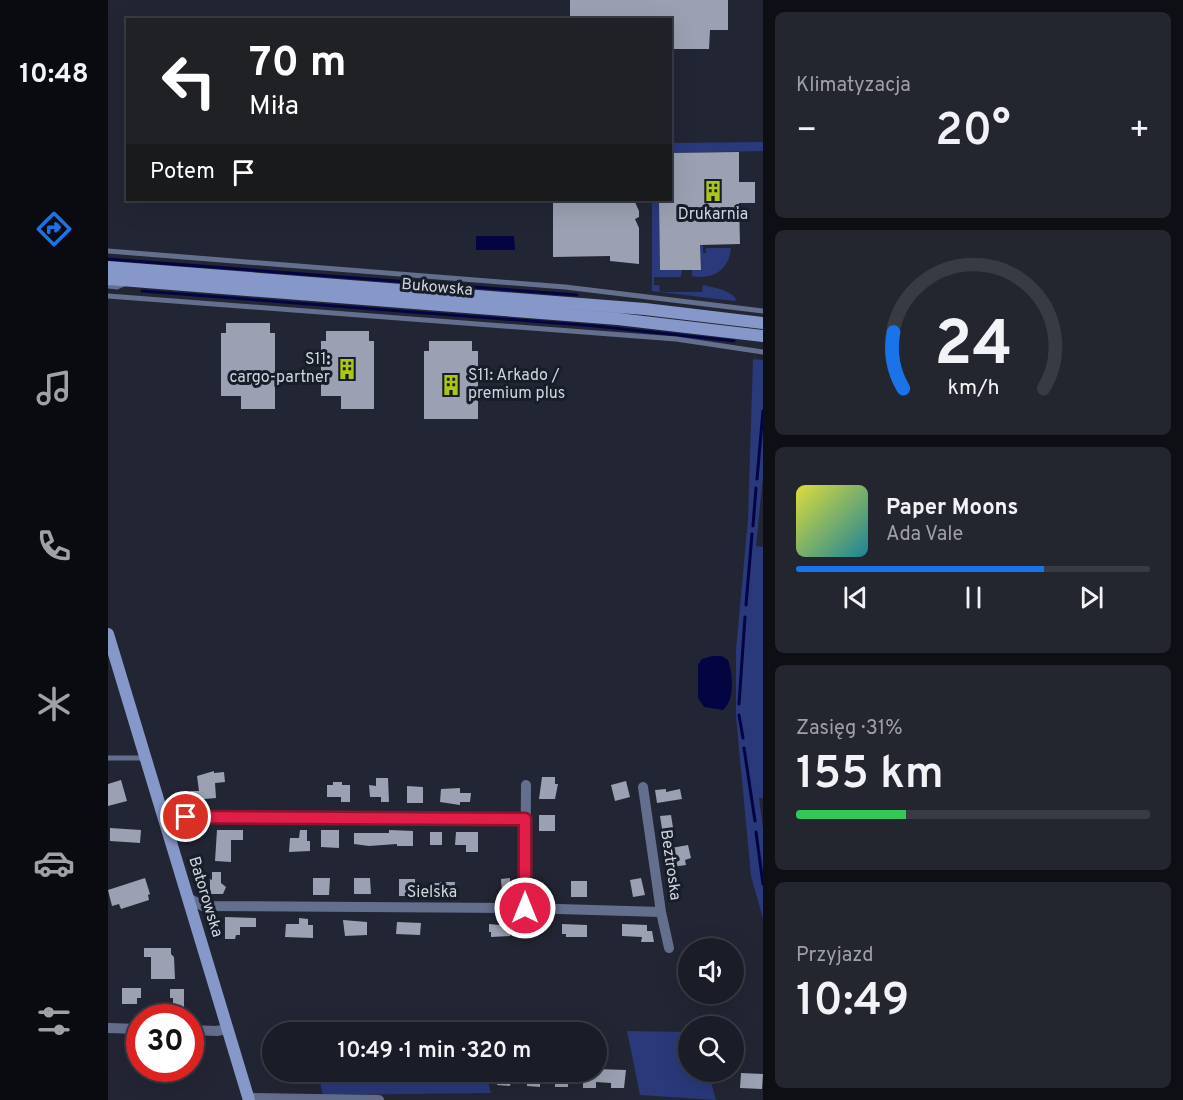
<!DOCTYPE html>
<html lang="pl">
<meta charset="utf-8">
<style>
body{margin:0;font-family:Overpass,sans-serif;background:#23252f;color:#f1f3f6;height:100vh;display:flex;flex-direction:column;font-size:22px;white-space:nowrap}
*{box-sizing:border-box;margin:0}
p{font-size:20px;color:#9fa1a7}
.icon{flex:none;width:33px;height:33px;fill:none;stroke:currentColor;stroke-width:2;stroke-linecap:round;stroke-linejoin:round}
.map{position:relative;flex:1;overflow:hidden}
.details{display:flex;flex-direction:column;gap:12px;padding:12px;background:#0e0f15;width:420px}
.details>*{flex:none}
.guide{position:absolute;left:18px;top:18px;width:546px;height:183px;border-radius:0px;box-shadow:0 6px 24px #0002,0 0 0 2px #383a44;background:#202124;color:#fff;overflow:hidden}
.fabs{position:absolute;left:570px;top:938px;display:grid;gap:12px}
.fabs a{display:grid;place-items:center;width:66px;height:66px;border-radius:50%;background:#1a1c27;box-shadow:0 6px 24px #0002,0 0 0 2px #383a44;font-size:30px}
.speed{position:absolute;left:18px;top:1004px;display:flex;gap:12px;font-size:30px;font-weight:700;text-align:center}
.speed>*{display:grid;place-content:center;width:78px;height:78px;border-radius:50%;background:#1a1c27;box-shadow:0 6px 24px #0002,0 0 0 2px #383a44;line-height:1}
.speed .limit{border:9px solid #d22;background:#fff;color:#111}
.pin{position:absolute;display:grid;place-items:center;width:51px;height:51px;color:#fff;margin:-26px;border:3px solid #fff;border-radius:50%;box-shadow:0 2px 6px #0007}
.me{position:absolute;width:66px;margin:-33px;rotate:0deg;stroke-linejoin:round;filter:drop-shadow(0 0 4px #0008)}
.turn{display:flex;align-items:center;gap:21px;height:126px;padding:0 24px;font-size:27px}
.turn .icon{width:78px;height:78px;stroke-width:2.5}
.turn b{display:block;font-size:42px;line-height:51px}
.then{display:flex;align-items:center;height:57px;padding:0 24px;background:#0003;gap:12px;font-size:22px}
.big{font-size:45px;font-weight:600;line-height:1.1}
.details .tile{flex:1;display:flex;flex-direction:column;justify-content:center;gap:9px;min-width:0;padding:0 21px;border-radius:9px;background:#23252f}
.details .dial{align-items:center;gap:0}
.dial svg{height:156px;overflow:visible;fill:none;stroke:#383a44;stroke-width:7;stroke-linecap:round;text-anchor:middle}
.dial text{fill:#f1f3f6;stroke:none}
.song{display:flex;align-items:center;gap:18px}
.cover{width:72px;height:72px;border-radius:9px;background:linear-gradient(135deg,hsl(60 70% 55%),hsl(190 70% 35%))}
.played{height:6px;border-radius:3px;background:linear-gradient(90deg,#1a73e8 70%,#383a44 70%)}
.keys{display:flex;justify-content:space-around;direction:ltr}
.heat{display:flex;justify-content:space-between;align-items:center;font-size:33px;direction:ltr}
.charge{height:9px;border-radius:4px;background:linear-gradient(90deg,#34c759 31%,#383a44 0)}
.trip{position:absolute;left:154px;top:1022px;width:345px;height:60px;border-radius:30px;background:#1a1c27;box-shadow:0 6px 24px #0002,0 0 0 2px #383a44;font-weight:600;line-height:60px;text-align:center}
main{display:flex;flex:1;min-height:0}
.tabs{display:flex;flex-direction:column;width:108px;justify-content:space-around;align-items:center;background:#0a0b10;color:#9fa1a7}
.tabs .icon{width:42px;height:42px}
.tabs .current{color:#1a73e8}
.tabs b{font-size:27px;color:#f1f3f6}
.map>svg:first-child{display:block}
</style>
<main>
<nav class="tabs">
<b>10:48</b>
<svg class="icon current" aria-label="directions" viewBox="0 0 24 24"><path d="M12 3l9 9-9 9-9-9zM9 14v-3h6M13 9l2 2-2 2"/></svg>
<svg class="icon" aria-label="music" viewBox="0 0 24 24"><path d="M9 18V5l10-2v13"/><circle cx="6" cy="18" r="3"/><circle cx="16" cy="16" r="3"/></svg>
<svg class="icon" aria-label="phone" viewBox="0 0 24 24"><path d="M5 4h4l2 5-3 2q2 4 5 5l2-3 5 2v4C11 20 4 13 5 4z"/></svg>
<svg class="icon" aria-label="climate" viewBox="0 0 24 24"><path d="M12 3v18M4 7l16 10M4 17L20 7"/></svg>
<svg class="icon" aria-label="car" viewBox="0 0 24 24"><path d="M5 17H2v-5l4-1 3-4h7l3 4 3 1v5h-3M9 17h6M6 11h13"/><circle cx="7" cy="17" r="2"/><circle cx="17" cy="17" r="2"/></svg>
<svg class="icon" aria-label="filters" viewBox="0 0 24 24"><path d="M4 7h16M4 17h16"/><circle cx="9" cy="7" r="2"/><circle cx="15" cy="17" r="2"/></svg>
</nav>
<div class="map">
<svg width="655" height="1100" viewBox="0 0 655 1100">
<rect width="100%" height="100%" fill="#222634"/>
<path fill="#293979" d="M 655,142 L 655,151 L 563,153 L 562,143 Z
M 544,200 L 551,200 L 552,269 L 574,270 L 573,277 L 546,277 L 546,285 L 551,285 L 552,292 L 594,292 L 595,285 C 607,288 621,289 629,300 L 626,301 L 544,291 Z
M 592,245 L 595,245 L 595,253 L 598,253 L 598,248 L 623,248 C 621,271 604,280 584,276 L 584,270 L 593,270 Z
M 645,359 L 655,360 L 655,476 L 648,546 L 655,547 L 655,798 L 651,798 L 655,828 L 655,919 L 643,876 L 628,717 L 628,650 L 640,519 Z
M 198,1026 L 366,1028 L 367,1032 L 199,1032 Z
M 519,1031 L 580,1032 L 580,1071 L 600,1071 L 608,1100 L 532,1095 Z
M 209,1071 L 377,1071 L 383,1093 L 215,1095 Z"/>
<path fill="#050443" d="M 368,236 L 406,236 L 407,250 L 368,250 Z
M 604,656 L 614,656 L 620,660 C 625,674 627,700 615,710 L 596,707 L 590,698 L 590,665 L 594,659 Z"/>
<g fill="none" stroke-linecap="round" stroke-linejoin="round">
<path stroke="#050443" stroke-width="3" d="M 0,259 L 469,295
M 34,291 L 487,326 L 626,341
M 649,479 L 655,411
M 645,526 L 648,488
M 638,605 L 644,534
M 631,704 L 637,617
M 631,715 L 635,738
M 636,748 L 647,821
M 648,832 L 655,884"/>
</g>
<path fill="#9ba1b2" d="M 462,0 L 620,0 L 620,30 L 602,30 L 601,49 L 562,49 L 562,20 L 462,20 Z
M 631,152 L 631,182 L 647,182 L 647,203 L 631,203 L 632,244 L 592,245 L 593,270 L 552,270 L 551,200 L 562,200 L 562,153 Z
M 445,200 L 526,200 L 531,211 L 531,217 L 527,219 L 531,228 L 531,264 L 502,261 L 502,256 L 445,257 Z
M 118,323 L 162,323 L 162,333 L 167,333 L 167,409 L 133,409 L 133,396 L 113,396 L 113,333 L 118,333 Z
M 218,331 L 261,331 L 261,341 L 266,341 L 266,409 L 233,409 L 233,396 L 213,396 L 213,341 L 218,341 Z
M 321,341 L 364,341 L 364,351 L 370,351 L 370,419 L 316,419 L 316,351 L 321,351 Z
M 106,771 L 106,773 L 116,772 L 117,782 L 107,783 L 108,798 L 84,800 L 83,791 L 91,791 L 89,776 Z
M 434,777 L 447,777 L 447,784 L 450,784 L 447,799 L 431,799 Z
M 268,778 L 280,778 L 281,802 L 273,802 L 273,797 L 262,797 L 261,785 L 268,786 Z
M 13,780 L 19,801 L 0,806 L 0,784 Z
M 518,781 L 522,797 L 507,801 L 503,785 Z
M 225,782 L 234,782 L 234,785 L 242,785 L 242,802 L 233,802 L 233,797 L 219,797 L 219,785 L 225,785 Z
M 299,786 L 315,787 L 315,803 L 299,803 Z
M 352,788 L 352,793 L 363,793 L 362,802 L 352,802 L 352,805 L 332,802 L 333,789 Z
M 558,789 L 558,792 L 572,789 L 574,799 L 549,803 L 547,790 Z
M 431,815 L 447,815 L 447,831 L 431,831 Z
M 563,815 L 566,834 L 555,835 L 552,816 Z
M 2,828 L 33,830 L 32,843 L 2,841 Z
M 109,830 L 135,830 L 135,840 L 123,840 L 123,862 L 107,861 Z
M 192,830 L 199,830 L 199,841 L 202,841 L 202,851 L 181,852 L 182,838 L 191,838 Z
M 213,830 L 231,830 L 231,848 L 213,847 Z
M 281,830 L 305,831 L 305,846 L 289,846 L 289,844 L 261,846 L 246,844 L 246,833 L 281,833 Z
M 322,832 L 334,832 L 334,845 L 322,845 Z
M 348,832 L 370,832 L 370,852 L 358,852 L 358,845 L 347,845 Z
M 580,845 L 583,858 L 577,860 L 578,865 L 564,867 L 563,858 L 559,859 L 558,849 Z
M 104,872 L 113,872 L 113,883 L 118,887 L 115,894 L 102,894 L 102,879 L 104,880 Z
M 37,878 L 42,894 L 40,895 L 41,900 L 13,909 L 11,904 L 4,906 L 0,890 Z
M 205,878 L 222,878 L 221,895 L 205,895 Z
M 246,878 L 262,878 L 263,894 L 246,894 Z
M 402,878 L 402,893 L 394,893 L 393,879 Z
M 533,878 L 537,895 L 525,897 L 522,880 Z
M 291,879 L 307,879 L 307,896 L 291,896 Z
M 463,881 L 479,881 L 479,897 L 463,897 Z
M 332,882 L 347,882 L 346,895 L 325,895 L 325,883 L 332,883 Z
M 117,917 L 148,918 L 148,927 L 132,927 L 132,935 L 128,935 L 127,939 L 117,939 Z
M 191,918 L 200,919 L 200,925 L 205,925 L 205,938 L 177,937 L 178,924 L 191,924 Z
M 235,920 L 259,922 L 259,935 L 237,936 Z
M 289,922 L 313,923 L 312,935 L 288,934 Z
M 381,924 L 402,926 L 402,936 L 383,937 L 383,932 L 381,932 Z
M 454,924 L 479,925 L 479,937 L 458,937 L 458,934 L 454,934 Z
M 514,924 L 539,925 L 539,931 L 544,931 L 546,942 L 533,942 L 534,937 L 514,936 Z
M 36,948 L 63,948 L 63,954 L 66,957 L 67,979 L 43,979 L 43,957 L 36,957 Z
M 14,988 L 33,988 L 33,998 L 29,998 L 29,1004 L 14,1004 Z
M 62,989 L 76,989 L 76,1007 L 65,1007 L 65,998 L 62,998 Z
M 82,1043 L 92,1043 L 92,1056 L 82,1055 Z
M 489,1069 L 518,1070 L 516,1088 L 503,1088 L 503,1083 L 488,1082 L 488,1088 L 475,1088 L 475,1082 L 460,1082 L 460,1087 L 447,1087 L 447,1082 L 432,1081 L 432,1087 L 419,1086 L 419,1081 L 417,1080 L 403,1080 L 402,1086 L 389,1085 L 390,1080 L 388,1080 L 388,1071 L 489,1071 Z
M 633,1073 L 655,1074 L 654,1089 L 632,1088 Z"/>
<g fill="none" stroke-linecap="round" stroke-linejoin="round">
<path stroke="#646f8e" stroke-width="5" d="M 0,251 L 457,287 L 655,311
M 0,286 L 9,287 L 16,284
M 0,296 L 568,339 L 655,352
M 0,758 L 36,758"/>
<path stroke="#646f8e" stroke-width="10" d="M 535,787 L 553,912 L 561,948
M 56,817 L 417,819
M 80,898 L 95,906 L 417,908 L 553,912
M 417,908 L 418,785
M 0,1028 L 32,1029
M 82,1030 L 109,1031 L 119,1029
M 140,1098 L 271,1100"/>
<path stroke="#8698c9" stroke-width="12" d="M 0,267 L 537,309 L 655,323
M 0,279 L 510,319 L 655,336
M 0,634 L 141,1100"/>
</g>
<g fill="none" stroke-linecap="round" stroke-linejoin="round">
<defs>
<path id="route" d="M 78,817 L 417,819 L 417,908"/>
</defs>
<use href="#route" stroke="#92132f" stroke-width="15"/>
<use href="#route" stroke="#e11d48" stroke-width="10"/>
</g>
<defs>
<symbol id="building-bare" viewBox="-9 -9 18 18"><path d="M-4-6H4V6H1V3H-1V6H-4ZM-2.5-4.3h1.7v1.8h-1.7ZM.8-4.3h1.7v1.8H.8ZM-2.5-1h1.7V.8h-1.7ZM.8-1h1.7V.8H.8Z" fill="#abc615" stroke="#181d2a" stroke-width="2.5" paint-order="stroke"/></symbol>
</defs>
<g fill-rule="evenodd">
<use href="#building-bare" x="590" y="176" width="30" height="30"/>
<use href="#building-bare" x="224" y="354" width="30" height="30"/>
<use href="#building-bare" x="328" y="370" width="30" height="30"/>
</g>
<g text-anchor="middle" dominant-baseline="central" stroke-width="6" stroke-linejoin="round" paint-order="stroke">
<g font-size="16" fill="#d1d4dd" stroke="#181d2a">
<text x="605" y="215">Drukarnia</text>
<text x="222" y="360" text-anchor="end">S11:<tspan x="222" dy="18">cargo-partner</tspan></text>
<text x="360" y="376" text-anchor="start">S11: Arkado /<tspan x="360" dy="18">premium plus</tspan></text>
</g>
<g font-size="16" fill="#d1d4dd" stroke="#181d2a">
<text transform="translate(329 288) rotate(5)">Bukowska</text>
<text transform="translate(562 865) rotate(82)">Beztroska</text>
<text x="324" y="893">Sielska</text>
<text transform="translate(97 897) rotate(73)">Batorowska</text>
</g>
</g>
</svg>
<div class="fabs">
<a><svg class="icon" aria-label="sound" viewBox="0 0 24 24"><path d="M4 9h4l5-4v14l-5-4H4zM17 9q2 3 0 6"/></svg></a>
<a><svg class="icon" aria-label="search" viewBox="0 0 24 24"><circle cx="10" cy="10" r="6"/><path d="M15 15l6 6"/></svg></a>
</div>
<div class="speed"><div class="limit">30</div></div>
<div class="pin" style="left:78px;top:817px;background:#d93025"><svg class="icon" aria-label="arrive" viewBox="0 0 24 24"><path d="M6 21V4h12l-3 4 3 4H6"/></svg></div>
<svg class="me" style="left:417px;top:908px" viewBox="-20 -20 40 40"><circle r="17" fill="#e11d48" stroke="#fff" stroke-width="3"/><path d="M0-11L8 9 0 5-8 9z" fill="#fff"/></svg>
<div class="trip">10:49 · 1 min · 320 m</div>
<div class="guide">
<div class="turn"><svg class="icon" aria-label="left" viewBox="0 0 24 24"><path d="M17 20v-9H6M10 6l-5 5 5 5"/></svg><div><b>70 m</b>Miła</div></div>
<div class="then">Potem<svg class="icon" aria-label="arrive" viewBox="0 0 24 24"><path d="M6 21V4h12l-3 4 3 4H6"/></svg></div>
</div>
</div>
<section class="details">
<div class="tile"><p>Klimatyzacja</p>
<div class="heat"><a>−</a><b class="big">20°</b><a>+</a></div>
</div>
<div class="tile dial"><svg viewBox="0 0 100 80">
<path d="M14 69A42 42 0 1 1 86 69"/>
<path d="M14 69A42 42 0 0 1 9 40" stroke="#1a73e8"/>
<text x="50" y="56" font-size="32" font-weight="700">24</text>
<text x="50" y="72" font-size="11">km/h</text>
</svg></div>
<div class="tile">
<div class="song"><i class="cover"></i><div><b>Paper Moons</b><p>Ada Vale</p></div></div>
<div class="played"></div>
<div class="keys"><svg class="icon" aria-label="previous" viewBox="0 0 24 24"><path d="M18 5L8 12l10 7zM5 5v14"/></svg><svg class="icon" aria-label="pause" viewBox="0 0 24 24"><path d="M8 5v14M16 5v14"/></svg><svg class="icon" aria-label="next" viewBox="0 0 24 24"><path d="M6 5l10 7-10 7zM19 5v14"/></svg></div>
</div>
<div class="tile"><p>Zasięg · 31%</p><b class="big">155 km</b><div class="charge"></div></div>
<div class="tile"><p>Przyjazd</p><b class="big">10:49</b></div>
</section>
</main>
